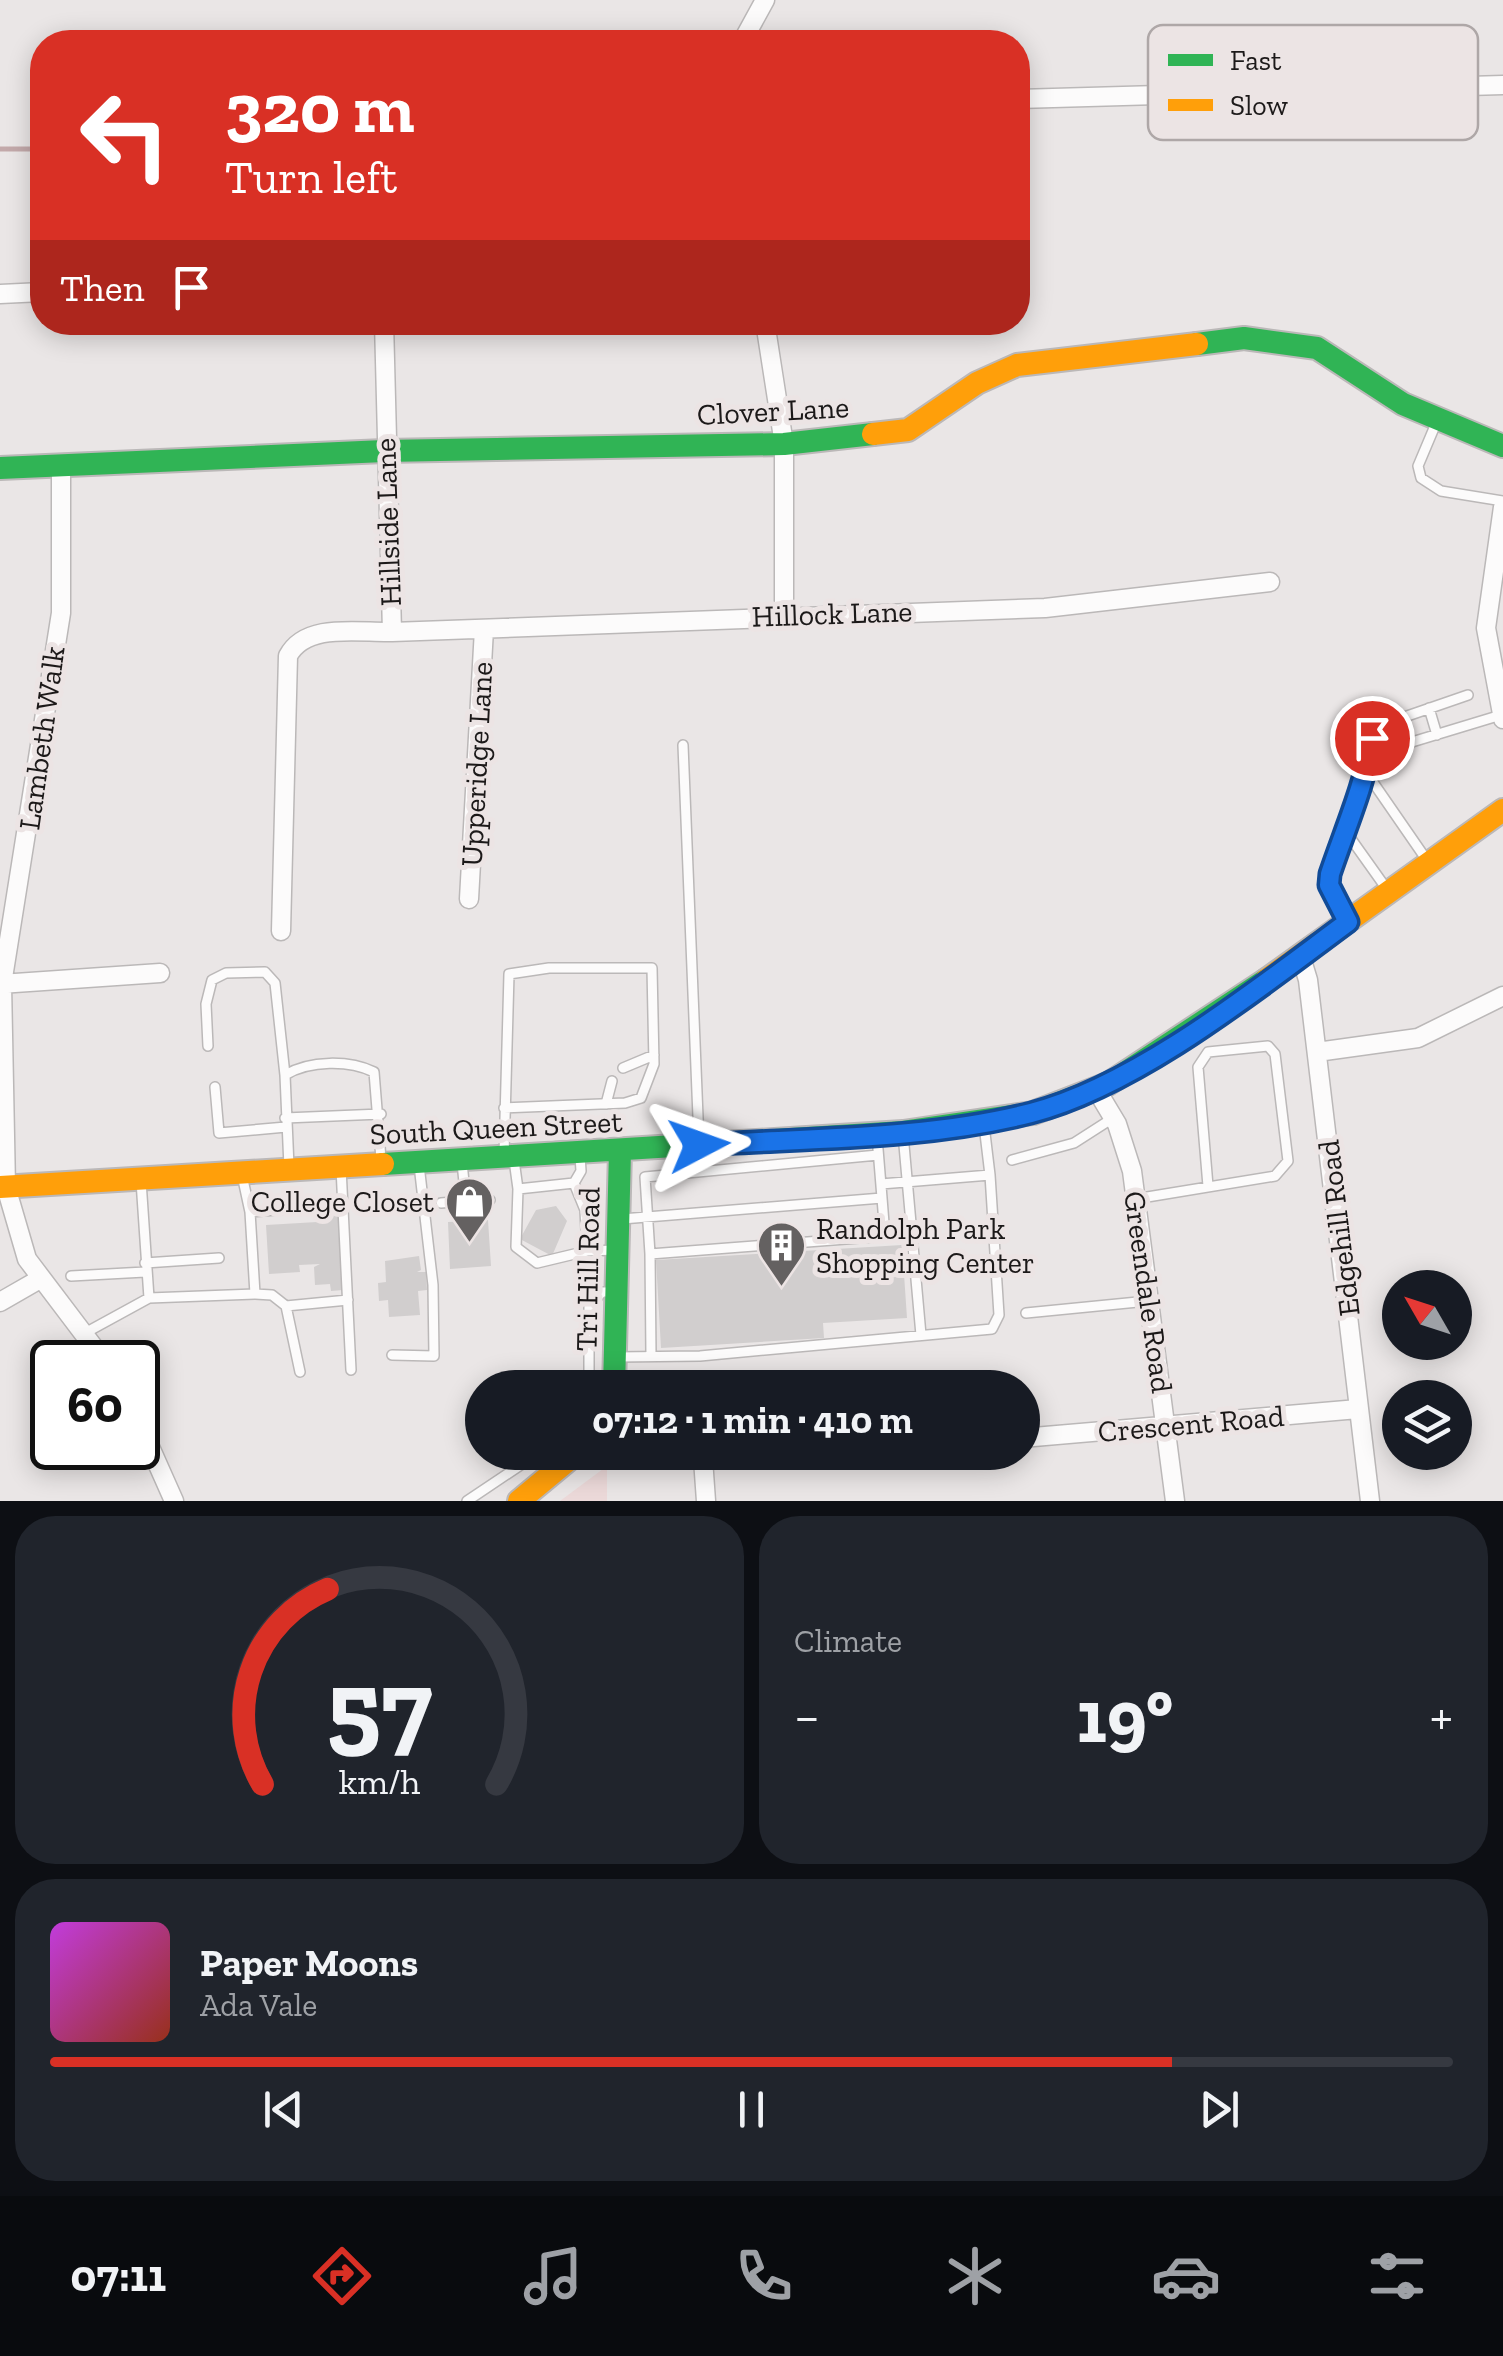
<!DOCTYPE html>
<meta charset="utf-8">
<style>
body{margin:0;font-family:"Zilla Slab",serif;background:#20242c;color:#f1f3f6;height:100vh;display:flex;flex-direction:column;font-size:38px;white-space:nowrap}
*{box-sizing:border-box;margin:0}
p{font-size:32px;color:#9ea1a6}
.icon{flex:none;width:55px;height:55px;fill:none;stroke:currentColor;stroke-width:2;stroke-linecap:round;stroke-linejoin:round}
.map{position:relative;height:1501px;overflow:hidden}
.sheet{display:flex;flex-direction:column;gap:15px;padding:15px;background:#0d0f14;flex:1}
.sheet>*{flex:none}
.top-card{position:absolute;left:30px;top:30px;width:1000px;height:305px;border-radius:40px;box-shadow:0 5px 25px #0003;background:#d93025;color:#fff;overflow:hidden}
.needle{width:65px;rotate:309deg}
.fabs{position:absolute;left:1382px;top:1270px;display:grid;gap:20px}
.fabs a{display:grid;place-items:center;width:90px;height:90px;border-radius:50%;background:#171b24;box-shadow:0 5px 25px #0003;font-size:50px}
.speed{position:absolute;left:30px;top:1340px;display:flex;gap:20px;font-size:50px;font-weight:700;text-align:center}
.speed>*{display:grid;place-content:center;width:130px;height:130px;border-radius:50%;background:#171b24;box-shadow:0 5px 25px #0003;line-height:1}
.speed .limit{border:5px solid #111;border-radius:15px;background:#fff;color:#111}
.pin{position:absolute;display:grid;place-items:center;width:85px;height:85px;color:#fff;margin:-42px;border:5px solid #fff;border-radius:50%;box-shadow:0 2px 10px #0007}
.me{position:absolute;width:110px;margin:-55px;rotate:86deg;stroke-linejoin:round;filter:drop-shadow(0 0 8px #0008)}
.turn{display:flex;align-items:center;gap:35px;height:210px;padding:0 30px;font-size:45px}
.turn .icon{width:130px;height:130px;stroke-width:2.5}
.turn b{display:block;font-size:70px;line-height:85px}
.then{display:flex;align-items:center;height:95px;padding:0 30px;background:#0003;gap:20px;font-size:38px}
.big{font-size:75px;font-weight:700;line-height:1.1}
.sheet .card{flex:1;display:flex;flex-direction:column;justify-content:center;gap:15px;min-width:0;padding:0 35px;border-radius:40px;background:#20242c}
.sheet .dial{align-items:center;gap:0}
.dial svg{height:260px;overflow:visible;fill:none;stroke:#363941;stroke-width:7;stroke-linecap:round;text-anchor:middle}
.dial text{fill:#f1f3f6;stroke:none}
.song{display:flex;align-items:center;gap:30px}
.cover{width:120px;height:120px;border-radius:15px;background:linear-gradient(135deg,hsl(290 70% 55%),hsl(10 70% 35%))}
.played{height:10px;border-radius:5px;background:linear-gradient(90deg,#d93025 80%,#363941 80%)}
.keys{display:flex;justify-content:space-around;direction:ltr}
.heat{display:flex;justify-content:space-between;align-items:center;font-size:55px;direction:ltr}
.sheet .tiles{flex:1;display:grid;gap:15px;grid-template-columns:1fr 1fr}
.card:last-child{grid-column:span 2}
.trip{position:absolute;left:465px;top:1370px;width:575px;height:100px;border-radius:50px;background:#171b24;box-shadow:0 5px 25px #0003;font-weight:700;line-height:100px;text-align:center}
.dock{display:flex;height:160px;justify-content:space-around;align-items:center;background:#090b0e;color:#9ea1a6}
.dock .icon{width:70px;height:70px}
.dock .on{color:#d93025}
.dock b{font-size:45px;color:#f1f3f6}
.map>svg:first-child{display:block}
</style>
<div class="map">
<svg width="1503" height="1501" viewBox="0 0 1503 1501">
<rect width="100%" height="100%" fill="#eae6e6"/>
<path fill="#ecd9d9" d="M 607,1466 L 607,1501 L 560,1501 Z"/>
<g fill="none" stroke-linecap="round" stroke-linejoin="round">
<path stroke="#c3a9aa" stroke-width="5" d="M 0,149 L 42,149"/>
</g>
<path fill="#d1cece" d="M 556,1206 L 567,1221 L 552,1256 L 520,1239 L 536,1210 Z
M 339,1213 L 343,1290 L 331,1291 L 330,1284 L 315,1285 L 314,1267 L 320,1264 L 299,1265 L 300,1272 L 269,1274 L 266,1225 L 317,1222 L 317,1214 Z
M 488,1220 L 491,1266 L 450,1269 L 448,1222 Z
M 902,1245 L 907,1318 L 823,1323 L 824,1338 L 661,1348 L 656,1260 Z
M 419,1256 L 421,1270 L 417,1272 L 426,1272 L 427,1290 L 418,1291 L 420,1315 L 389,1317 L 388,1300 L 379,1301 L 378,1283 L 386,1282 L 385,1261 Z"/>
<g fill="none" stroke-linecap="round" stroke-linejoin="round">
<defs>
<path id="lane" d="M 1437,421 L 1418,466 L 1421,478 L 1441,491 L 1503,501
M 1429,708 L 1437,735
M 683,745 L 699,1142
M 1369,755 L 1501,715
M 1368,775 L 1372,738 L 1384,724 L 1468,695
M 1344,829 L 1386,888
M 1347,920 L 1329,885 L 1330,874 L 1354,794 L 1368,775 L 1426,859
M 208,1046 L 206,1004 L 212,980 L 226,973 L 265,972 L 275,983 L 285,1075
M 623,1068 L 654,1055
M 215,1087 L 219,1133 L 286,1127
M 606,1104 L 612,1081
M 504,1108 L 625,1103 L 641,1098 L 654,1064 L 652,968 L 549,968 L 509,974 L 504,1155
M 285,1118 L 381,1114
M 903,1134 L 921,1335
M 878,1155 L 645,1177 L 650,1254 L 885,1236 L 882,1198
M 514,1160 L 518,1189 L 574,1183 L 581,1171 L 580,1156
M 1012,1160 L 1074,1143 L 1113,1118
M 289,1167 L 285,1075 C 310,1060 349,1060 374,1072 L 381,1159
M 341,1168 L 351,1370
M 242,1175 L 250,1212
M 141,1181 L 149,1298
M 574,1183 L 585,1210 L 587,1251
M 881,1184 L 990,1175 L 984,1125
M 518,1189 L 516,1247 L 537,1263 L 587,1251 L 617,1250
M 1135,1199 L 1275,1176 L 1288,1161 L 1275,1054 L 1268,1046 L 1208,1052 L 1198,1067 L 1208,1186
M 466,1201 L 490,1200
M 441,1203 L 466,1201 L 462,1163
M 622,1219 L 882,1198 L 878,1149
M 650,1254 L 651,1355
M 145,1263 L 219,1258
M 71,1276 L 145,1272
M 286,1306 L 272,1295 L 255,1294 L 250,1212 L 343,1205
M 1026,1313 L 1148,1301
M 85,1333 L 149,1298 L 255,1294
M 392,1355 L 434,1356 L 433,1285 L 419,1165
M 617,1357 L 700,1356 L 992,1329 L 999,1315 L 990,1175
M 300,1372 L 286,1306 L 348,1300
M 589,1388 L 589,1307 L 602,1292 L 612,1292
M 467,1501 L 540,1452"/>
<path id="street" d="M 742,42 L 765,0
M 1018,99 L 1503,85
M 0,294 L 42,292
M 765,322 L 784,444 L 784,615
M 61,466 L 61,613 L 2,984 L 6,1187 L 27,1259 L 105,1362
M 1503,507 L 1486,628 L 1503,719
M 392,632 L 1045,608 L 1270,582
M 469,899 L 484,629
M 281,931 L 288,656 C 306,622 359,633 392,632 L 384,322
M 1301,957 L 1308,980 L 1370,1501
M 0,984 L 160,973
M 1317,1052 L 1418,1038 L 1503,996
M 1096,1089 L 1117,1124 L 1132,1171 L 1175,1501
M 0,1302 L 40,1279
M 138,1420 L 174,1501
M 1022,1438 L 1358,1409
M 680,1452 L 703,1459 L 795,1452
M 703,1459 L 706,1501"/>
<path id="fast" d="M 1197,344 L 1244,338 L 1317,348 L 1403,404 L 1503,446
M 0,468 L 384,451 L 784,444 L 873,434
M 383,1164 L 903,1132 L 1033,1113 L 1108,1084 L 1266,980
M 614,1388 L 620,1151"/>
<path id="slow" d="M 873,434 L 908,430 L 977,383 L 1017,365 L 1197,344
M 1266,980 L 1503,810
M 0,1187 L 383,1164
M 519,1501 L 578,1452"/>
</defs>
<use href="#lane" stroke="#bbb8b8" stroke-width="12"/>
<use href="#street" stroke="#bbb8b8" stroke-width="21"/>
<use href="#fast" stroke="#bbb8b8" stroke-width="26"/>
<use href="#slow" stroke="#bbb8b8" stroke-width="26"/>
<use href="#lane" stroke="#fcfbfb" stroke-width="9"/>
<use href="#street" stroke="#fcfbfb" stroke-width="18"/>
<use href="#fast" stroke="#30b455" stroke-width="22"/>
<use href="#slow" stroke="#ff9f0a" stroke-width="22"/>
</g>
<g fill="none" stroke-linecap="round" stroke-linejoin="round">
<defs>
<path id="route" d="M 699,1145 C 808,1138 925,1140 1031,1113 C 1137,1086 1260,987 1348,922 L 1329,885 L 1330,874 C 1345,829 1365,785 1372,738"/>
</defs>
<use href="#route" stroke="#114b97" stroke-width="25"/>
<use href="#route" stroke="#1a73e8" stroke-width="18"/>
</g>
<defs>
<symbol id="shop-pin" viewBox="-11 -11 22 30"><path d="M0 17L-7.5 6A9.5 9.5 0 1 1 7.5 6Z" fill="#646161" stroke="#ece4e4"/><path d="M-5-2.5h2.3a2.7 3.5 0 0 1 5.4 0H5L5.5 6h-11ZM-1.5-2.5h3a1.5 2.3 0 0 0-3 0Z" fill="#fff"/></symbol>
<symbol id="building-pin" viewBox="-11 -11 22 30"><path d="M0 17L-7.5 6A9.5 9.5 0 1 1 7.5 6Z" fill="#646161" stroke="#ece4e4"/><path d="M-4-6H4V6H1V3H-1V6H-4ZM-2.5-4.3h1.7v1.8h-1.7ZM.8-4.3h1.7v1.8H.8ZM-2.5-1h1.7V.8h-1.7ZM.8-1h1.7V.8H.8Z" fill="#fff"/></symbol>
</defs>
<g fill-rule="evenodd">
<use href="#shop-pin" x="442" y="1174" width="55" height="75"/>
<use href="#building-pin" x="754" y="1218" width="55" height="75"/>
</g>
<g text-anchor="middle" dominant-baseline="central" stroke-width="10" stroke-linejoin="round" paint-order="stroke">
<g font-size="30" fill="#1c1919" stroke="#ece4e4">
<text transform="translate(773 411) rotate(-3)">Clover Lane</text>
<text transform="translate(388 522) rotate(-92)">Hillside Lane</text>
<text transform="translate(832 614) rotate(-2)">Hillock Lane</text>
<text transform="translate(42 738) rotate(-82)">Lambeth Walk</text>
<text transform="translate(477 764) rotate(-87)">Upperidge Lane</text>
<text transform="translate(496 1128) rotate(-3)">South Queen Street</text>
<text transform="translate(1339 1228) rotate(-97)">Edgehill Road</text>
<text transform="translate(588 1269) rotate(-89)">Tri Hill Road</text>
<text transform="translate(1148 1292) rotate(82)">Greendale Road</text>
<text transform="translate(1191 1424) rotate(-5)">Crescent Road</text>
</g>
<g font-size="30" fill="#1c1919" stroke="#ece4e4" text-anchor="end">
<text x="434" y="1202">College Closet</text>
<text x="816" y="1229" text-anchor="start">Randolph Park<tspan x="816" dy="34">Shopping Center</tspan></text>
</g>
</g>
<rect x="1148" y="25" width="330" height="115" rx="15" fill="#ece4e4" stroke="#aea7a7" stroke-width="2.5"/>
<rect x="1168" y="54" width="45" height="12" fill="#30b455"/>
<rect x="1168" y="99" width="45" height="12" fill="#ff9f0a"/>
<g font-size="28" fill="#1c1919">
<text x="1230" y="70">Fast</text>
<text x="1230" y="115">Slow</text>
</g>
</svg>
<div class="fabs">
<a><svg class="needle" viewBox="-14 -14 28 28"><path d="M0-13l5 13h-10z" fill="#e53935"/><path d="M0 13l5-13h-10z" fill="#9ea1a6"/></svg></a>
<a><svg class="icon" aria-label="layers" viewBox="0 0 24 24"><path d="M12 4l9 5-9 5-9-5zM3 14l9 5 9-5"/></svg></a>
</div>
<div class="speed"><div class="limit">60</div></div>
<div class="pin" style="left:1372px;top:738px;background:#d93025"><svg class="icon" aria-label="arrive" viewBox="0 0 24 24"><path d="M6 21V4h12l-3 4 3 4H6"/></svg></div>
<svg class="me" style="left:699px;top:1145px" viewBox="-20 -20 40 40"><path d="M0-17L14 15 0 8-14 15z" fill="#1a73e8" stroke="#fff" stroke-width="4"/></svg>
<div class="trip">07:12 · 1 min · 410 m</div>
<div class="top-card">
<div class="turn"><svg class="icon" aria-label="left" viewBox="0 0 24 24"><path d="M17 20v-9H6M10 6l-5 5 5 5"/></svg><div><b>320 m</b>Turn left</div></div>
<div class="then">Then<svg class="icon" aria-label="arrive" viewBox="0 0 24 24"><path d="M6 21V4h12l-3 4 3 4H6"/></svg></div>
</div>
</div>
<section class="sheet">
<div class="tiles">
<div class="card dial"><svg viewBox="0 0 100 80">
<path d="M14 69A42 42 0 1 1 86 69"/>
<path d="M14 69A42 42 0 0 1 34 9" stroke="#d93025"/>
<text x="50" y="56" font-size="32" font-weight="700">57</text>
<text x="50" y="72" font-size="11">km/h</text>
</svg></div>
<div class="card"><p>Climate</p>
<div class="heat"><a>−</a><b class="big">19°</b><a>+</a></div>
</div>
<div class="card">
<div class="song"><i class="cover"></i><div><b>Paper Moons</b><p>Ada Vale</p></div></div>
<div class="played"></div>
<div class="keys"><svg class="icon" aria-label="previous" viewBox="0 0 24 24"><path d="M18 5L8 12l10 7zM5 5v14"/></svg><svg class="icon" aria-label="pause" viewBox="0 0 24 24"><path d="M8 5v14M16 5v14"/></svg><svg class="icon" aria-label="next" viewBox="0 0 24 24"><path d="M6 5l10 7-10 7zM19 5v14"/></svg></div>
</div>
</div>
</section>
<nav class="dock">
<b>07:11</b>
<svg class="icon on" aria-label="directions" viewBox="0 0 24 24"><path d="M12 3l9 9-9 9-9-9zM9 14v-3h6M13 9l2 2-2 2"/></svg>
<svg class="icon" aria-label="music" viewBox="0 0 24 24"><path d="M9 18V5l10-2v13"/><circle cx="6" cy="18" r="3"/><circle cx="16" cy="16" r="3"/></svg>
<svg class="icon" aria-label="phone" viewBox="0 0 24 24"><path d="M5 4h4l2 5-3 2q2 4 5 5l2-3 5 2v4C11 20 4 13 5 4z"/></svg>
<svg class="icon" aria-label="climate" viewBox="0 0 24 24"><path d="M12 3v18M4 7l16 10M4 17L20 7"/></svg>
<svg class="icon" aria-label="car" viewBox="0 0 24 24"><path d="M5 17H2v-5l4-1 3-4h7l3 4 3 1v5h-3M9 17h6M6 11h13"/><circle cx="7" cy="17" r="2"/><circle cx="17" cy="17" r="2"/></svg>
<svg class="icon" aria-label="filters" viewBox="0 0 24 24"><path d="M4 7h16M4 17h16"/><circle cx="9" cy="7" r="2"/><circle cx="15" cy="17" r="2"/></svg>
</nav>
